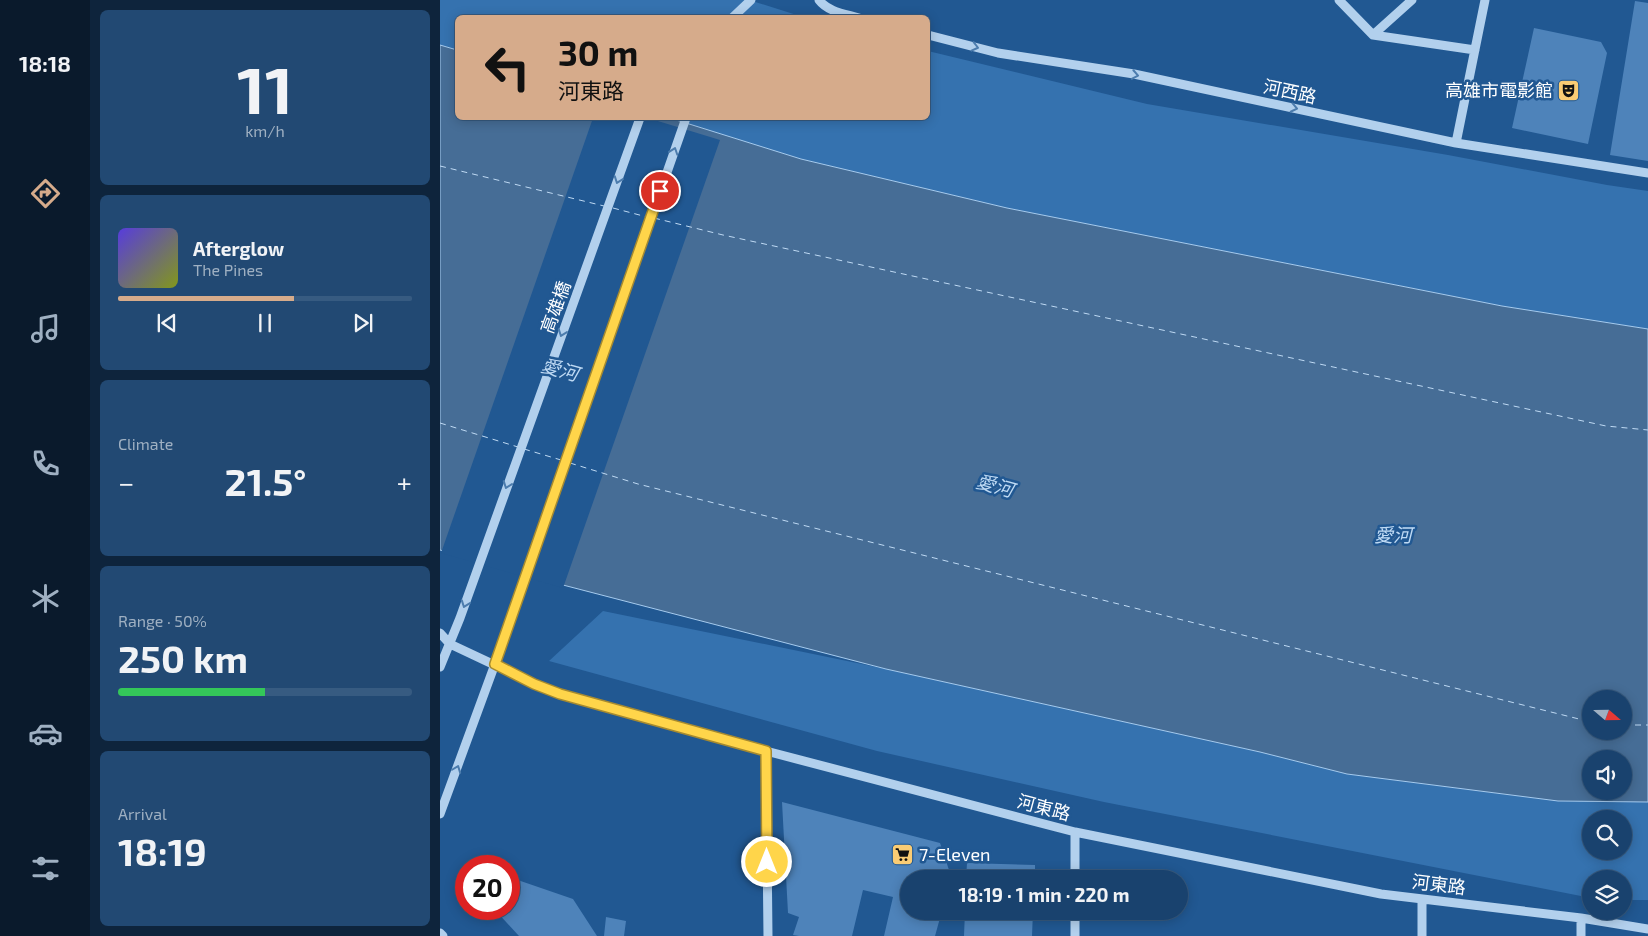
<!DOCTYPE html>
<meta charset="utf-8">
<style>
body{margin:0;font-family:"Exo 2","Noto Sans TC",sans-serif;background:#224973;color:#f1f3f6;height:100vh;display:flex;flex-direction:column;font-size:19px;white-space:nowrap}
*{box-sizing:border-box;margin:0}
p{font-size:16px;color:#9fb0c2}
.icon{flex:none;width:28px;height:28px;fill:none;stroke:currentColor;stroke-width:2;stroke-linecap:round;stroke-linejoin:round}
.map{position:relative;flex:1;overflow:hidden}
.sheet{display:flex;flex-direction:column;gap:10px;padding:10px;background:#0e243c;width:350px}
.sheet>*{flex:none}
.banner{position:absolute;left:15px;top:15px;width:475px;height:105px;border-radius:8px;box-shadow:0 2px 12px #0003,0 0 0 1px #375b81;background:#d6ab8b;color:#111;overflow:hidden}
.needle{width:32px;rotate:110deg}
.fabs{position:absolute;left:1142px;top:690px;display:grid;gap:10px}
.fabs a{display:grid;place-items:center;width:50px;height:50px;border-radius:50%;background:#19426e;box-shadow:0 2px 12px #0003,0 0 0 1px #375b81;font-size:25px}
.speed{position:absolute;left:15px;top:855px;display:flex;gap:10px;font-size:25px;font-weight:700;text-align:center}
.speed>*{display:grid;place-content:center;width:65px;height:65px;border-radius:50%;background:#19426e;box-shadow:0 2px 12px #0003,0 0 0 1px #375b81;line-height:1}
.speed .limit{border:8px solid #d22;background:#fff;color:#111}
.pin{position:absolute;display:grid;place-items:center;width:42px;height:42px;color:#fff;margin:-21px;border:2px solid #fff;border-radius:50%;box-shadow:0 1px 5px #0007}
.me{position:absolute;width:55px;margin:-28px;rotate:0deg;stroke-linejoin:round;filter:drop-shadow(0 0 4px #0008)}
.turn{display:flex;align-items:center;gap:18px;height:105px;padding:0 20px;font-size:22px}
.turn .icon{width:65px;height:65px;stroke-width:2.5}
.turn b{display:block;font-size:35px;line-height:42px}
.big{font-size:38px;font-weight:700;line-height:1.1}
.sheet .tile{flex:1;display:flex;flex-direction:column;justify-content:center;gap:8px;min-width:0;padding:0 18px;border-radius:8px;background:#224973}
.sheet .dial{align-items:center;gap:0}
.dial b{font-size:65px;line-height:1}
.song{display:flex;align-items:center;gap:15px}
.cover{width:60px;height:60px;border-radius:8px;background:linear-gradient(135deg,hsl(250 70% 55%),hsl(70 70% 35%))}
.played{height:5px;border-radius:2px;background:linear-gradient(90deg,#d6ab8b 60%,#375b81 60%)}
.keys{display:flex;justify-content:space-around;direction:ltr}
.heat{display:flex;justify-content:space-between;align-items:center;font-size:28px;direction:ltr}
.charge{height:8px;border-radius:4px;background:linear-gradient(90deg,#34c759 50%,#375b81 0)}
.trip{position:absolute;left:460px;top:870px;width:288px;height:50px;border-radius:25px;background:#19426e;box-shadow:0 2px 12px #0003,0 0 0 1px #375b81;font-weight:700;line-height:50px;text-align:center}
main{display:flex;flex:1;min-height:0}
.tabs{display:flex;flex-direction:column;width:90px;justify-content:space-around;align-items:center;background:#0a1a2c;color:#9fb0c2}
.tabs .icon{width:35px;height:35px}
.tabs .on{color:#d6ab8b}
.tabs b{font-size:22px;color:#f1f3f6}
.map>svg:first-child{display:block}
</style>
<main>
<nav class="tabs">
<b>18:18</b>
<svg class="icon on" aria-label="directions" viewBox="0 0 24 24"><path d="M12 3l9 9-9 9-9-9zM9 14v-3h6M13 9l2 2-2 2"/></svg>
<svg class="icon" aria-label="music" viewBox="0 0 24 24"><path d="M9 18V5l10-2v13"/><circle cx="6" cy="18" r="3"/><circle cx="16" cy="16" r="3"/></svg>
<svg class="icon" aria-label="phone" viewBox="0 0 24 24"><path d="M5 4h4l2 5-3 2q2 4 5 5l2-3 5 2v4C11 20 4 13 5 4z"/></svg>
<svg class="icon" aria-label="climate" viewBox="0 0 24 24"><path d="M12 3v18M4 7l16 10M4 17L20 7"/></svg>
<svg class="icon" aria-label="car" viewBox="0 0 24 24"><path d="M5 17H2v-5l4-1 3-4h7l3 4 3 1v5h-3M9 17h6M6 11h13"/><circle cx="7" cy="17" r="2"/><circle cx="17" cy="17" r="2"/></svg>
<svg class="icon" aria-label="filters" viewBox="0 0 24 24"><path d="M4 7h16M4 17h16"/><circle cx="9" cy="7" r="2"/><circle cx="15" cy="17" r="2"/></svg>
</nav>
<section class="sheet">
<div class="tile dial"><b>11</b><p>km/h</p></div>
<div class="tile">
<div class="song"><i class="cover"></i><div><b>Afterglow</b><p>The Pines</p></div></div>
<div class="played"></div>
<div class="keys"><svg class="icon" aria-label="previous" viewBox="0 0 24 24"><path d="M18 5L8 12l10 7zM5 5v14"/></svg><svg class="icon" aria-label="pause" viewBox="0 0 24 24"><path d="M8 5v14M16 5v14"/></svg><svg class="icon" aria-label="next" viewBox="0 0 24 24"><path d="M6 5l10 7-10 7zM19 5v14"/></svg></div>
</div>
<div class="tile"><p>Climate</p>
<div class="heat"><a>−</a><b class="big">21.5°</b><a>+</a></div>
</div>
<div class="tile"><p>Range · 50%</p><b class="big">250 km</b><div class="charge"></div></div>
<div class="tile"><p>Arrival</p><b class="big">18:19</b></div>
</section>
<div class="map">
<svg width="1208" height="936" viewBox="0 0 1208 936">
<rect width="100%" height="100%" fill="#215892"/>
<path fill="#3572af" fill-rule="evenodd" d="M 0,0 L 309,0 L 363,17 L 18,18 L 17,50 L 0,45 Z
M 488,51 L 707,104 L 1008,155 L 1167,185 L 1208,191 L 1208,329 L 1062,306 L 567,208 L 361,159 L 230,118 L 488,118 Z
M 163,611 L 446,669 L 820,752 L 907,774 L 1118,801 L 1208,802 L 1208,900 L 1184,900 L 1184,879 L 1151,879 L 1151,898 L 664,802 L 437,751 L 109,661 ZM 1151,819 L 1184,819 L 1184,851 L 1151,851 Z"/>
<path fill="#466d96" stroke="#a6cbee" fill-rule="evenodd" d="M 0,45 L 17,50 L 18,118 L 230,118 L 361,159 L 567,208 L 1062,306 L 1208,329 L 1208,802 L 1118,801 L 907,774 L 820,752 L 446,669 L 123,585 L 0,550 ZM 1151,699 L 1184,699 L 1184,731 L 1151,731 ZM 1151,759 L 1184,759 L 1184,791 L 1151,791 Z"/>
<path fill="#215892" d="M 153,118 L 208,118 L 280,140 L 123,588 L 1,553 Z"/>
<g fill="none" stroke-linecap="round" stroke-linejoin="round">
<path stroke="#bfdaf4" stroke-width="1" stroke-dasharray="6 5" stroke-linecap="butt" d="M 0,166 L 164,206
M 173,208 L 207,217
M 214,218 L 283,235 L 1166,426 L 1208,430
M 0,423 L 78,447
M 84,449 L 121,460
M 130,463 L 198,484 L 1151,722
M 1184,725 L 1208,725"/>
</g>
<path fill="#4e83ba" d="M 1195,1 L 1208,3 L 1208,161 L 1170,155 Z
M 1094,28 L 1161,42 L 1167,53 L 1148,144 L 1072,128 Z
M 342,802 L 500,843 L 512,879 L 469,879 L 469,911 L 516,911 L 500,918 L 495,936 L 444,936 L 453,897 L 423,890 L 412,936 L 359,936 L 353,935 L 359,917 L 348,913 Z
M 527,863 L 595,865 L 595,879 L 526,879 Z
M 69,877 L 133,899 L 157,936 L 79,936 L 54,909 L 69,909 Z
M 525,911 L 593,911 L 592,936 L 524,936 Z
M 166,917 L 186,921 L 184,936 L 164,936 Z"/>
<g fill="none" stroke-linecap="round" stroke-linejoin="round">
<path stroke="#b2d0ed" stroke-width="9" d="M 379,0 C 388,12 406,14 419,18
M 899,0 L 933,35 L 1035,50
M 292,18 L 311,0
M 488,35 L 558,53 L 694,74 L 1016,143 L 1208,173
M 933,35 L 972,0
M 1016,143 L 1045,0
M 0,633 L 10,644 L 95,684 L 120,694 L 326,751 L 635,832 L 941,894 L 1141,918 L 1208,929
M 0,667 L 20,618 L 200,118
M 326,751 L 328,936
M 0,814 L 55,664 L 246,118
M 635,879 L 635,832
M 635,911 L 635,936
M 1141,918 L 1141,936
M 0,933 L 3,936
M 982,936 L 982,899"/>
</g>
<defs><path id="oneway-chevron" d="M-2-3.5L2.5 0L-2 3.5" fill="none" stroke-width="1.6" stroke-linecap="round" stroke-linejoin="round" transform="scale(1.25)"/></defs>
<g stroke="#4c7cad">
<use href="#oneway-chevron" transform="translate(535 47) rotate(14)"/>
<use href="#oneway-chevron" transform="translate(695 75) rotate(11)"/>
<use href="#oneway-chevron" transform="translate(854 108) rotate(12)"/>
<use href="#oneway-chevron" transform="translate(234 151) rotate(-71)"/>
<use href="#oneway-chevron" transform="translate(178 180) rotate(110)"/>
<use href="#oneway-chevron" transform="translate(122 333) rotate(110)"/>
<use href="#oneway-chevron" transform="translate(67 485) rotate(110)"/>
<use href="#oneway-chevron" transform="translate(25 604) rotate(110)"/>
<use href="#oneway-chevron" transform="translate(17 769) rotate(-69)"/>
</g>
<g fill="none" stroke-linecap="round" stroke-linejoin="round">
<defs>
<path id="route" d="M 220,191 L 55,664 L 94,684 L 120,694 L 326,751 L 327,862"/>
</defs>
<use href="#route" stroke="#a68a30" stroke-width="12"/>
<use href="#route" stroke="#ffd54a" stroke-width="9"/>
</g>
<defs>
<symbol id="theatre-square" viewBox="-11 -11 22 22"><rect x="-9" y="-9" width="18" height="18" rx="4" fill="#facc74" stroke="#215892"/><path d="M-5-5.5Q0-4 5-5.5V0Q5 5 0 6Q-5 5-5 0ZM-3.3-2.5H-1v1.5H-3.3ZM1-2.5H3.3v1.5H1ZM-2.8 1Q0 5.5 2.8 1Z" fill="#111"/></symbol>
<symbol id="supermarket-square" viewBox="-11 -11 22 22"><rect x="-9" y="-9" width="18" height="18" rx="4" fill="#facc74" stroke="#215892"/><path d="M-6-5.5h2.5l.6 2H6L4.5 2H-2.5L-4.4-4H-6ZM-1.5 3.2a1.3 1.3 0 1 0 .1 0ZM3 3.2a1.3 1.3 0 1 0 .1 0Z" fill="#111"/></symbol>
</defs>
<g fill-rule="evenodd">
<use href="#theatre-square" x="1116" y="78" width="25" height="25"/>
<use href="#supermarket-square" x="450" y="842" width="25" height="25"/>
</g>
<g text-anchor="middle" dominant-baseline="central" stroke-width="5" stroke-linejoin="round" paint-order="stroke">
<g font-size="18" fill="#fff" stroke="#215892" text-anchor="end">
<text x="1113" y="90">高雄市電影館</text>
<text x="479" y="854" text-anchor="start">7-Eleven</text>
</g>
<g font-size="18" fill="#fff" stroke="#215892">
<text transform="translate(850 91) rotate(12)">河西路</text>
<text transform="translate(115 307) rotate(-70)">高雄橋</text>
<text transform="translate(604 807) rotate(15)">河東路</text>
<text transform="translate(999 884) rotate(7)">河東路</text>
</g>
<g font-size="19" font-style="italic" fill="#bfdaf4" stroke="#215892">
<text transform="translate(120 369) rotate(15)">愛河</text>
<text transform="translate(555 485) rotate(15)">愛河</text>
<text x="953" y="534">愛河</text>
</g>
</g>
</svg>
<div class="fabs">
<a><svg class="needle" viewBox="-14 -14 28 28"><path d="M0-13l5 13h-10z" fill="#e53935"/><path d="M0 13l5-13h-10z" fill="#9fb0c2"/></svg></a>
<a><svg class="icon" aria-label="sound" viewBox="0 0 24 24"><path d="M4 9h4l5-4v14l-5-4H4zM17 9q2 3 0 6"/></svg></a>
<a><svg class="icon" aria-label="search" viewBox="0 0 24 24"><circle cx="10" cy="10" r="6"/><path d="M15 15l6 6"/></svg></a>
<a><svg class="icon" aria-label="layers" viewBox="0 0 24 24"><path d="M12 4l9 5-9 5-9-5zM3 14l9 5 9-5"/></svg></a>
</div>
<div class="speed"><div class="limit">20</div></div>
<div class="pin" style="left:220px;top:191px;background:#d93025"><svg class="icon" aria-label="arrive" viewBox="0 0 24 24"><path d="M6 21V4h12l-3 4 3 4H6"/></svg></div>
<svg class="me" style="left:327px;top:862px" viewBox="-20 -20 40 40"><circle r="17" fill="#ffd54a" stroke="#fff" stroke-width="3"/><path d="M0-11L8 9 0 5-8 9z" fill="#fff"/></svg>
<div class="trip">18:19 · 1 min · 220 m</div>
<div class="banner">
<div class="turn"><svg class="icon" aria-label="left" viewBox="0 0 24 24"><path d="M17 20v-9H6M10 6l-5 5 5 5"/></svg><div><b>30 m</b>河東路</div></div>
</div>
</div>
</main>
